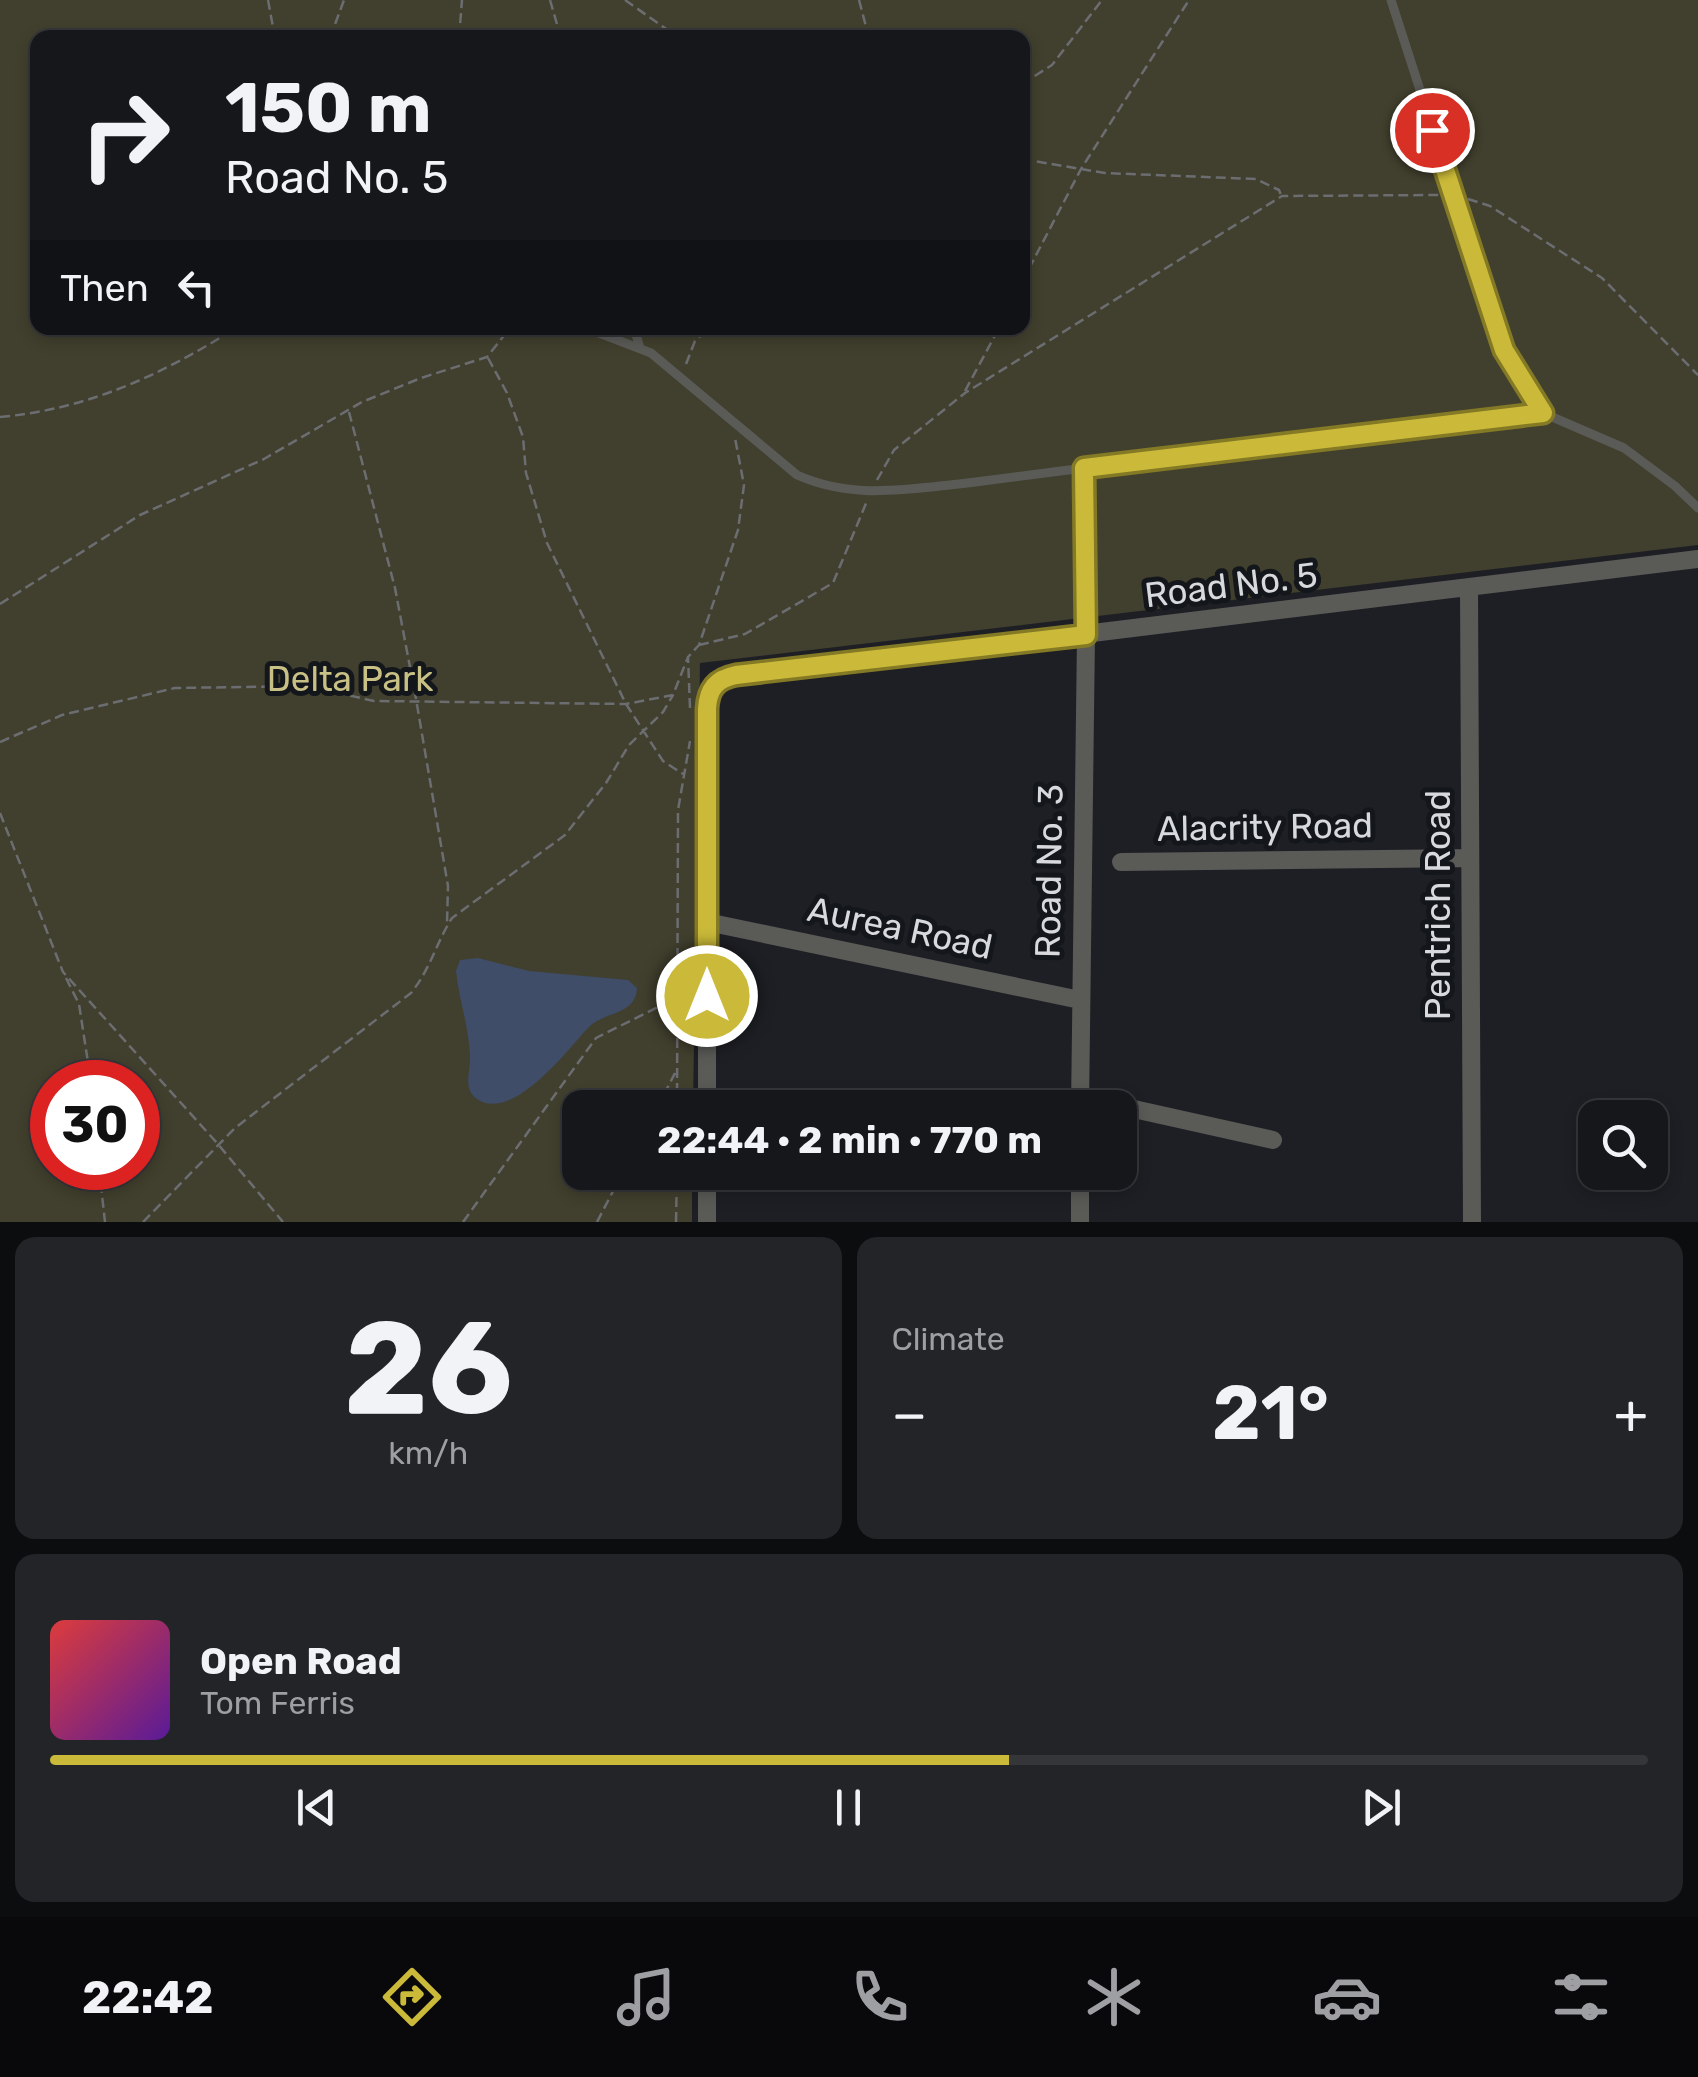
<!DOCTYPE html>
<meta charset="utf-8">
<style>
body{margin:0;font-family:Rubik,sans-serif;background:#232428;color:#f1f3f6;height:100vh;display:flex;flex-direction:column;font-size:38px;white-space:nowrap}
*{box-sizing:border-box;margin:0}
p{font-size:32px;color:#9e9fa3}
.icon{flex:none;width:55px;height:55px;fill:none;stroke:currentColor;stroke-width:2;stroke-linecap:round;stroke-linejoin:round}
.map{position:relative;height:1222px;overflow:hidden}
.panel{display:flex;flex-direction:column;gap:15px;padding:15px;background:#0c0d0f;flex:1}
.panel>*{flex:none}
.hud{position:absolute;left:30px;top:30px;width:1000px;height:305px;border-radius:20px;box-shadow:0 5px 15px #0003,0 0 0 2px #35363a;background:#16171b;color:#f1f3f6;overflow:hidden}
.controls{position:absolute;left:1578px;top:1100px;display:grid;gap:20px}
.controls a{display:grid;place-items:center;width:90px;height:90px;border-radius:20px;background:#16171b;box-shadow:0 5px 15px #0003,0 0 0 2px #35363a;font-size:50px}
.speed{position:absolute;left:30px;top:1060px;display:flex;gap:20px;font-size:50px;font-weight:700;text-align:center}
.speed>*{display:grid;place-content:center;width:130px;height:130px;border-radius:50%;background:#16171b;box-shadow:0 5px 15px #0003,0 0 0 2px #35363a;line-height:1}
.speed .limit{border:15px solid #d22;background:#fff;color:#111}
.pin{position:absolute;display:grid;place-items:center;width:85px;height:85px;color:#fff;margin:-42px;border:5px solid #fff;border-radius:50%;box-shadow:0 2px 10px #0007}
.me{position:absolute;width:110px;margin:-55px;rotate:0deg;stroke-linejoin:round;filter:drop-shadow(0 0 8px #0008)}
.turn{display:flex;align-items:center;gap:35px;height:210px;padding:0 30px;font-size:45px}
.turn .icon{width:130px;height:130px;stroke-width:2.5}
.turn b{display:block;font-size:70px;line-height:85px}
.then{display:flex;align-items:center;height:95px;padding:0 30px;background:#0003;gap:20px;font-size:38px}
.big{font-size:75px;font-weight:700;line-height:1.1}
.panel .tile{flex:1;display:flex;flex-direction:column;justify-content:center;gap:15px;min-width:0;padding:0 35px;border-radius:20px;background:#232428}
.panel .dial{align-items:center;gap:0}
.dial b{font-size:130px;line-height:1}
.song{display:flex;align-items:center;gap:30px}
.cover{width:120px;height:120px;border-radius:15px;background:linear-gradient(135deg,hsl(0 70% 55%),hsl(270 70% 35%))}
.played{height:10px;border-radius:5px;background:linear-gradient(90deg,#cbba39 60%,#35363a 60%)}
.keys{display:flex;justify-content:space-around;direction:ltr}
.heat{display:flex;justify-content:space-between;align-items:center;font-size:55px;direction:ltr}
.panel .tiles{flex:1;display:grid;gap:15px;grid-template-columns:1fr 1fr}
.tile:last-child{grid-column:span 2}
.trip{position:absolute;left:562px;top:1090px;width:575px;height:100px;border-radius:20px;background:#16171b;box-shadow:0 5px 15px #0003,0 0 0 2px #35363a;font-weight:700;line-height:100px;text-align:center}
.menu{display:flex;height:160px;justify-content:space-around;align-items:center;background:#09090b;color:#9e9fa3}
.menu .icon{width:70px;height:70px}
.menu .active{color:#cbba39}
.menu b{font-size:45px;color:#f1f3f6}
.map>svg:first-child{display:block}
</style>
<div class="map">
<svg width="1698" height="1222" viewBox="0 0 1698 1222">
<rect width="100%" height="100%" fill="#1d1f24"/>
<path fill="#413f2d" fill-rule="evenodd" d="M 0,0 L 1698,0 L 1698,545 L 700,663 L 693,1107 L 580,1108 L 580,1172 L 692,1173 L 692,1222 L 0,1222 ZM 38,38 L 1022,38 L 1022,328 L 38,328 ZM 52,1082 L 138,1082 L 138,1168 L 52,1168 Z"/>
<path fill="#3f4d68" d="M 478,958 L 529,971 L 628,980 L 637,988 C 635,1017 604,1010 587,1029 C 567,1051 512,1123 477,1099 C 462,1089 471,1070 470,1056 C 469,1027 459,1000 456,971 L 460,960 Z"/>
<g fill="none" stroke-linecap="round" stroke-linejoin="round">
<path stroke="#6b6d71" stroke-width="2.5" stroke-dasharray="10 5" stroke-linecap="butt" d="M 268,0 L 275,38
M 550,0 L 561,38
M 625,0 L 679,38
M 859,0 L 869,38
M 330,38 L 344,0
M 459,38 L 462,0
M 1022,84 L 1052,65 L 1102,0
M 1022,159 L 1105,173 L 1256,179 L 1279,190 L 1281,195
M 1468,199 L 1490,206 L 1602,278 L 1698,375
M 1022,282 L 1081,169 L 1189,0
M 488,358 L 507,393 L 523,437 L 526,473 L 547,543 L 626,704 L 663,761 L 683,774
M 686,364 L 695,341 L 709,328
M 965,391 L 999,328
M 349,412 L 395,588 L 416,699 L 448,886 L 447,923
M 0,417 C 89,409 161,375 236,328
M 877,480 L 894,450 L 965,393 L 1282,196 L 1440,195
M 0,604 L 140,515 L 264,459 L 362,402 L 421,378 L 487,357 L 510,328
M 699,645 L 745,634 L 833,583 L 867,501
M 690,708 L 688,657 L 699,645 L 738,530 L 744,485 L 735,438
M 0,742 L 62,715 L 175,688 L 307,686 L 374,701 L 626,704 L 673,695 L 688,657
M 0,813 L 63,972 L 217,1143 L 283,1222
M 66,978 L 79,1004 L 91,1082
M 657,1108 L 675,1073
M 677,1108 L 678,810 L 690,741
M 99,1168 L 105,1222
M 143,1222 L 235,1128 L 411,993 C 431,968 436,943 452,918 L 565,835 L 606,783 L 629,745 L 663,712 L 673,695
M 463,1222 L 596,1038 L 676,998
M 597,1222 L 623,1172
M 676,1222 L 677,1172"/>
<path stroke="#5a5a57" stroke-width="9" d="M 1391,0 L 1504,350 L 1543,413
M 586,328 L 651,353 L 797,475 C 851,499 902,490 959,484 C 1001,479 1043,473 1084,468 L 1086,633
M 634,328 L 640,348
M 1084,468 L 1543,413 L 1624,448 L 1675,486 L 1698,508"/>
<path stroke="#5a5a57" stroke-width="18" d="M 1469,588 L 1472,1222
M 1121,862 L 1470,858
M 707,922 L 1080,1000
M 1080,1097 L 1273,1140
M 707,1108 L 707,709 L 711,688 L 724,678 L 1698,559
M 1080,1108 L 1086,635
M 707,1172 L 707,1222
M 1080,1222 L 1080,1172"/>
</g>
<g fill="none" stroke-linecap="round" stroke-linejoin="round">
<defs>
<path id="route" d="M 707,996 L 707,709 C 708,689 716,679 736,675 L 1086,635 L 1084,468 L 1543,413 L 1504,350 L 1432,130"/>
</defs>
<use href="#route" stroke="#847925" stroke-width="25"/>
<use href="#route" stroke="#cbba39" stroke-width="18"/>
</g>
<g text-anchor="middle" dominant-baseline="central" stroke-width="10" stroke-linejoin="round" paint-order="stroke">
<g font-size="35" fill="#d7d9dc" stroke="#13161b">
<text transform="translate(1231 585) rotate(-7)">Road No. 5</text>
<text transform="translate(1265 827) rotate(-1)">Alacrity Road</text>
<text transform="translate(1049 871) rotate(-89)">Road No. 3</text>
<text transform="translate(1438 905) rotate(-90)">Pentrich Road</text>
<text transform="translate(900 928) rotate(12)">Aurea Road</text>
</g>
<g font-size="35" fill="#c8c084" stroke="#13161b">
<text x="350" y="679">Delta Park</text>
</g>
</g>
</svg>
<div class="controls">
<a><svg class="icon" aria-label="search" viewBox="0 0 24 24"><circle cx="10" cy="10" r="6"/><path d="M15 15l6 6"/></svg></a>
</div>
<div class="speed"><div class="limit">30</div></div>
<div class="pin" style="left:1432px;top:130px;background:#d93025"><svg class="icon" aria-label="arrive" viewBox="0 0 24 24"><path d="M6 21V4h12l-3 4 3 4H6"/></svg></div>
<svg class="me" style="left:707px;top:996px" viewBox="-20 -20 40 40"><circle r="17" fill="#cbba39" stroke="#fff" stroke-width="3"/><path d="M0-11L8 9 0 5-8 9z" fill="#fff"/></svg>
<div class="trip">22:44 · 2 min · 770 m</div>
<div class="hud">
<div class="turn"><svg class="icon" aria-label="right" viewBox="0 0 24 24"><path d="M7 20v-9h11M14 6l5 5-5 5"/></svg><div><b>150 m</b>Road No. 5</div></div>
<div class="then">Then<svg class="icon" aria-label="left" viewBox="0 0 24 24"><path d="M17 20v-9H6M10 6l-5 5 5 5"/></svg></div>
</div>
</div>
<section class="panel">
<div class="tiles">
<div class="tile dial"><b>26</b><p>km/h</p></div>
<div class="tile"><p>Climate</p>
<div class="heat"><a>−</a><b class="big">21°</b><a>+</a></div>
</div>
<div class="tile">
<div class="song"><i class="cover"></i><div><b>Open Road</b><p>Tom Ferris</p></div></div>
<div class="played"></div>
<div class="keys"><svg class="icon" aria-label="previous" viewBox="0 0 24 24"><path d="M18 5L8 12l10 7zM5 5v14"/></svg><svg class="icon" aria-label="pause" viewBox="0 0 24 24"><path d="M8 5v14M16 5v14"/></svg><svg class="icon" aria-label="next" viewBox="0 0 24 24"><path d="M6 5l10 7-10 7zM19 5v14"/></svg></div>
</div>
</div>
</section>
<nav class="menu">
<b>22:42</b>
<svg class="icon active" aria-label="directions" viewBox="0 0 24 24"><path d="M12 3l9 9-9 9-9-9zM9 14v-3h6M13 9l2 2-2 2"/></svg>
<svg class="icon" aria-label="music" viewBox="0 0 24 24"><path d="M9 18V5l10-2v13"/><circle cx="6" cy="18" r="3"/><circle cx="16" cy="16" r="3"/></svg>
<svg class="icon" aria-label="phone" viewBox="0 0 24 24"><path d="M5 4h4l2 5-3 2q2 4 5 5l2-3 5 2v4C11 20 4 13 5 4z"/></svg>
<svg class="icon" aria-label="climate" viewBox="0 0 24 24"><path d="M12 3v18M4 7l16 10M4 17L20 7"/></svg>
<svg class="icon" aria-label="car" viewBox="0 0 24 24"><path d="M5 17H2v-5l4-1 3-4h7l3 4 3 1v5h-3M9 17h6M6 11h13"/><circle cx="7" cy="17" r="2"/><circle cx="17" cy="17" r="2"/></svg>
<svg class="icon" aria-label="filters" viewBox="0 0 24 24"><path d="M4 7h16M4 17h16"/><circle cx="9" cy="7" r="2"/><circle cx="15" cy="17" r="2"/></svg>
</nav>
